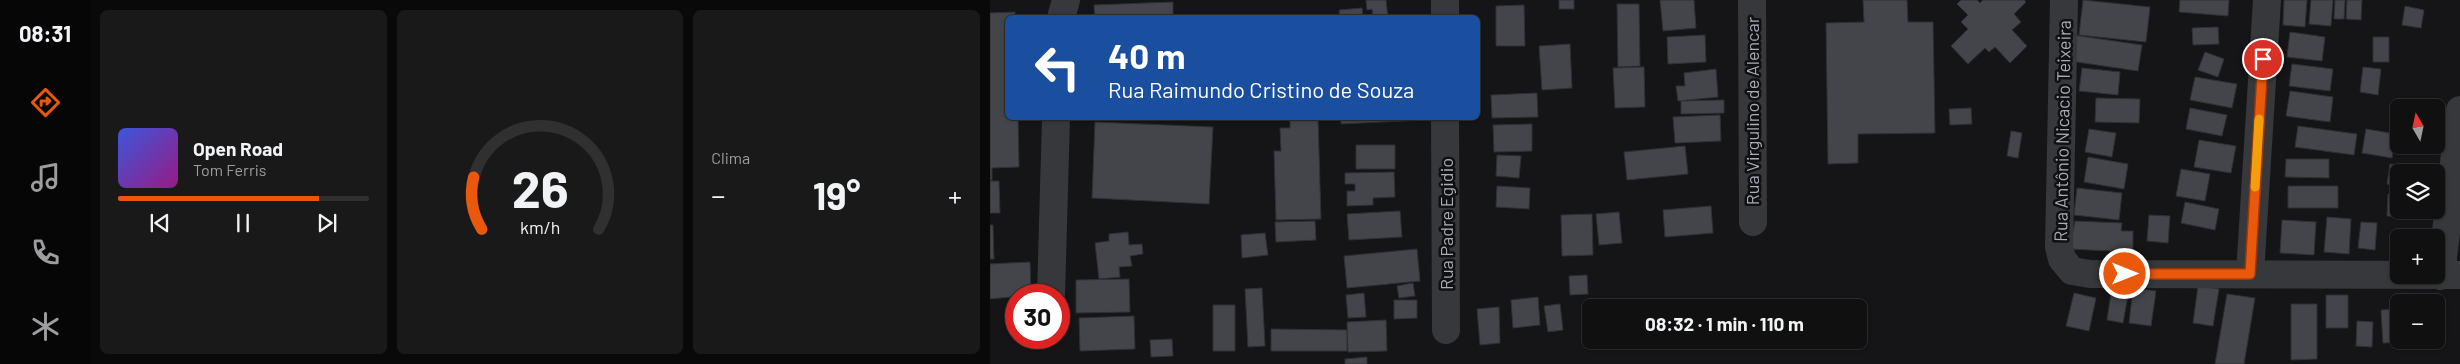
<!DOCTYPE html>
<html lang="pt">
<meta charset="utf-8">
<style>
body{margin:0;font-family:Barlow,sans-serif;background:#19191a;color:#f1f3f6;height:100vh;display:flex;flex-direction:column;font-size:19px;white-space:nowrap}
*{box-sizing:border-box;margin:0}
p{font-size:16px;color:#9c9d9f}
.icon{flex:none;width:28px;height:28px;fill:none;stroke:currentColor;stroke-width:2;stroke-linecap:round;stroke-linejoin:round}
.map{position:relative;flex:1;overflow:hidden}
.panel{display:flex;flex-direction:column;gap:10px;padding:10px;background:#090909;width:900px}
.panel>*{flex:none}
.guide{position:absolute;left:15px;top:15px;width:475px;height:105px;border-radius:8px;box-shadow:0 1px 4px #0004,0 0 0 1px #303031;background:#1a4fa0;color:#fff;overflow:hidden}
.needle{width:32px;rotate:351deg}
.controls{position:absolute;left:1400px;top:99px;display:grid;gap:10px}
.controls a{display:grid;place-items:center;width:55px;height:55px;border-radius:8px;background:#101011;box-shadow:0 1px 4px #0004,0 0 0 1px #303031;font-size:25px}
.speed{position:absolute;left:15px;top:284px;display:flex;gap:10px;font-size:25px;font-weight:700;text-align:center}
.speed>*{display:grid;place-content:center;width:65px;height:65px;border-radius:50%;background:#101011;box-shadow:0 1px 4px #0004,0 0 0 1px #303031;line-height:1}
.speed .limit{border:8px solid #d22;background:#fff;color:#111}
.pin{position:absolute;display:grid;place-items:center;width:42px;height:42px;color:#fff;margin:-21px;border:2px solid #fff;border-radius:50%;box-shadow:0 1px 5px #0007}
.me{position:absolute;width:55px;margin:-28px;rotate:90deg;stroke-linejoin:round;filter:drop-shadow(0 0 4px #0008)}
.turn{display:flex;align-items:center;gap:18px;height:105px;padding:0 20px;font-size:22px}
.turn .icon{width:65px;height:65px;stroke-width:2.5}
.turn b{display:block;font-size:35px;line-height:42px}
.big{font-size:38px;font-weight:700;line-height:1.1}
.panel .card{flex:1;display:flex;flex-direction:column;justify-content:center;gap:8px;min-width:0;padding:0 18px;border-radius:8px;background:#19191a}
.panel .dial{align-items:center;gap:0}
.dial svg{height:130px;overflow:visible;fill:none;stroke:#303031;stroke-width:7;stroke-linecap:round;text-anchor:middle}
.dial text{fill:#f1f3f6;stroke:none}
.song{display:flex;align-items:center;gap:15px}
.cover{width:60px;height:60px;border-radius:8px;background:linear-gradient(135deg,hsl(230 70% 55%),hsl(310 70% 35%))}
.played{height:5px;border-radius:2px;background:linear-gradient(90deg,#ea580c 80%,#303031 80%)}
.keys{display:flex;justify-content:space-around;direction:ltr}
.heat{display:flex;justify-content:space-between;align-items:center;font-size:28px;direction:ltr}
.panel .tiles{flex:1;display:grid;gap:10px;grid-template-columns:repeat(3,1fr)}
.trip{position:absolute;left:592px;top:299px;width:285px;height:50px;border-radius:8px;background:#101011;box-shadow:0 1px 4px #0004,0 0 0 1px #303031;font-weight:700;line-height:50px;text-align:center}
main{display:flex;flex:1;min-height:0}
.tab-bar{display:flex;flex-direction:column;width:90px;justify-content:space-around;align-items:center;background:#060607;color:#9c9d9f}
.tab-bar .icon{width:35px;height:35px}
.tab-bar .active{color:#ea580c}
.tab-bar b{font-size:22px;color:#f1f3f6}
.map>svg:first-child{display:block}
</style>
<main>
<nav class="tab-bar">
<b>08:31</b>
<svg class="icon active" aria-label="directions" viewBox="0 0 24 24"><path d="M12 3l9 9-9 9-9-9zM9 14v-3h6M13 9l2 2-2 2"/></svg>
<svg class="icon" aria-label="music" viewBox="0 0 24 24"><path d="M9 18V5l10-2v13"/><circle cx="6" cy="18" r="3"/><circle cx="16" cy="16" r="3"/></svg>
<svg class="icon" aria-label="phone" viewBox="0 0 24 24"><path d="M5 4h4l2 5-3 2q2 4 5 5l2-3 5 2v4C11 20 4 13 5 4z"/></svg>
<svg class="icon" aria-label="climate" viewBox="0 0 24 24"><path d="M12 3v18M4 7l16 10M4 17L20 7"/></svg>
</nav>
<section class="panel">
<div class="tiles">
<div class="card">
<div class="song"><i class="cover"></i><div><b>Open Road</b><p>Tom Ferris</p></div></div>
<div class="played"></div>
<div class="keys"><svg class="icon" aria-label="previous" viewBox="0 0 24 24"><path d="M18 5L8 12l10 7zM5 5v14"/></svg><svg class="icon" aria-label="pause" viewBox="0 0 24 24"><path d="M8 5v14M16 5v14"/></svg><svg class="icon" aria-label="next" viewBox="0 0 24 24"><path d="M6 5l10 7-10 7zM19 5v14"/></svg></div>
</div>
<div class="card dial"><svg viewBox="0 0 100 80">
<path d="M14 69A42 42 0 1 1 86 69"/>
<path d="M14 69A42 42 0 0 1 9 37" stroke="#ea580c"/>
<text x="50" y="56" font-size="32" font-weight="700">26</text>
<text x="50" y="72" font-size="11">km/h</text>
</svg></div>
<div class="card"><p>Clima</p>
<div class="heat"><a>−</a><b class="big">19°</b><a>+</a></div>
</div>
</div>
</section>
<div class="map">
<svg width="1470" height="364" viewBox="0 0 1470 364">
<rect width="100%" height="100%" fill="#151517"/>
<path fill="#44454a" stroke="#2f3033" d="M 376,0 L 396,0 L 398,18 L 383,18 L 382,9 L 377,10 Z
M 569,0 L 584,0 L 584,9 L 569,9 Z
M 670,0 L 704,0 L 706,28 L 673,31 Z
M 873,0 L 917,0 L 918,22 L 943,22 L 945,133 L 868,134 L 868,163 L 838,164 L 836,23 L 874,22 Z
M 971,0 L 987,0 L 990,3 L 993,0 L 1034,0 L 1036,2 L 1024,14 L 1031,22 L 1022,30 L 1037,46 L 1020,63 L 1005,47 L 999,52 L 995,48 L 978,64 L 961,46 L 978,29 L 971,22 L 978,15 L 967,4 Z
M 1093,0 L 1160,7 L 1156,42 L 1089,35 Z
M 1190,0 L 1239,0 L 1238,16 L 1189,12 Z
M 1294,0 L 1317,0 L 1315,27 L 1293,25 Z
M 1321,0 L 1343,0 L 1341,26 L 1319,24 Z
M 1345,0 L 1355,0 L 1354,19 L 1344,19 Z
M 1357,0 L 1372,0 L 1371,20 L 1356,19 Z
M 183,2 L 183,18 L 105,18 L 104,5 Z
M 627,4 L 649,4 L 650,66 L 628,67 Z
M 534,5 L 535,46 L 506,46 L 506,6 Z
M 1415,6 L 1434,10 L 1431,28 L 1412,25 Z
M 372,8 L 373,18 L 350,18 L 349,10 Z
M 25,12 L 25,18 L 18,18 L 18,118 L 28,118 L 29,167 L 2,168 L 2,180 L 0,180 L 0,13 Z
M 1228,27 L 1229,44 L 1203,45 L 1202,28 Z
M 1300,32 L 1335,37 L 1332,61 L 1297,57 Z
M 715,35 L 716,62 L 678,64 L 677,37 Z
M 1083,35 L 1152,45 L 1148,71 L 1080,61 Z
M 1383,37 L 1399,37 L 1399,62 L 1383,62 Z
M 580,44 L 582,88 L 552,90 L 549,46 Z
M 1215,52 L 1234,59 L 1228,77 L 1208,70 Z
M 1302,64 L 1343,69 L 1340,91 L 1299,86 Z
M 654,67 L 655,107 L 625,108 L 623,68 Z
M 1373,67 L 1391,69 L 1388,95 L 1370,92 Z
M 1092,68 L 1130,72 L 1128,95 L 1089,91 Z
M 726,69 L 728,97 L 688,101 L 686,86 L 695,86 L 694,73 Z
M 1205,77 L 1247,84 L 1242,108 L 1200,100 Z
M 1300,91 L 1343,97 L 1340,122 L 1296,116 Z
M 547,93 L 548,117 L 502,118 L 501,95 Z
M 1106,98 L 1150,99 L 1149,123 L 1105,122 Z
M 734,100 L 734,113 L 691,114 L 691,101 Z
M 981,108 L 982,124 L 960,125 L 959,109 Z
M 1200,108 L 1237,115 L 1232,136 L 1196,129 Z
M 730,115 L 731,141 L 685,143 L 683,117 Z
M 300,118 L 328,118 L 331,219 L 286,220 L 284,151 L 291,151 L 290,128 L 300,128 Z
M 351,118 L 434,118 L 434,120 L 351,124 Z
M 105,122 L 223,127 L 219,204 L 102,198 Z
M 542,124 L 542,151 L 504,152 L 503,125 Z
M 1308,126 L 1367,134 L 1364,155 L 1305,147 Z
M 1099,129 L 1126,133 L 1122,157 L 1095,152 Z
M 1376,129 L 1406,134 L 1402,158 L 1372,153 Z
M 1021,131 L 1032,133 L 1028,158 L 1017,156 Z
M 1209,140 L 1246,146 L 1241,173 L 1204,167 Z
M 366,145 L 405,145 L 405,169 L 366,169 Z
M 1423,145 L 1443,145 L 1442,149 Z
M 695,146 L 698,174 L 637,180 L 634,152 Z
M 507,155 L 531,156 L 529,178 L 506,176 Z
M 1098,157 L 1138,164 L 1134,189 L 1094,182 Z
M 1296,159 L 1339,159 L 1339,178 L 1295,177 Z
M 1400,164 L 1443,170 L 1442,172 L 1409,172 L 1409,186 L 1397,184 Z
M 1191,169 L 1220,174 L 1215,201 L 1186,196 Z
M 404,172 L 405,197 L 383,198 L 383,205 L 357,206 L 357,191 L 365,191 L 365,184 L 355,184 L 355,173 Z
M 0,181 L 9,181 L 10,213 L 0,213 Z
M 507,186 L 540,188 L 539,209 L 506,207 Z
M 1298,186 L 1348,186 L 1348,208 L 1298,208 Z
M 1087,188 L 1132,193 L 1129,220 L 1084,215 Z
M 1398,194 L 1409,194 L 1409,210 L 1431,210 L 1431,219 L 1397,216 Z
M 1195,202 L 1229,209 L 1225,230 L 1191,223 Z
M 721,206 L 723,233 L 675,237 L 673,210 Z
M 410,211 L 412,237 L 359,240 L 357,214 Z
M 629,212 L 632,243 L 609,245 L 606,214 Z
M 602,214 L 603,255 L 572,256 L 571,215 Z
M 1159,215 L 1180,216 L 1178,243 L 1157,241 Z
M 1337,217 L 1361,219 L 1359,254 L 1334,252 Z
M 1292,220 L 1326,222 L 1324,255 L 1290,253 Z
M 325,221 L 326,240 L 286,242 L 285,222 Z
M 1085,221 L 1132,223 L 1131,231 L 1143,231 L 1143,252 L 1079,249 Z
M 1371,222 L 1387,223 L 1385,250 L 1368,248 Z
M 0,225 L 3,225 L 4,259 L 0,259 Z
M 138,232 L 139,245 L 152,244 L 153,254 L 140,256 L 142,266 L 129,267 L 130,277 L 109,279 L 105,243 L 119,241 L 119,234 Z
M 275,233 L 278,255 L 252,258 L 251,235 Z
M 427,249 L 430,281 L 357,288 L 354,256 Z
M 40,262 L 41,295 L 0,299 L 0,264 Z
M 597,275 L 598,294 L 580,295 L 579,276 Z
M 139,279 L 140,312 L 86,313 L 86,280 Z
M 423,283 L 425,296 L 409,298 L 407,286 Z
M 1208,286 L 1229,289 L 1223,326 L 1203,323 Z
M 1122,287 L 1139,290 L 1133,323 L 1117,320 Z
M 272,288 L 275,346 L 258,347 L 255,289 Z
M 1143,288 L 1166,291 L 1161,326 L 1139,323 Z
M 374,293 L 376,317 L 358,318 L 356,295 Z
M 1084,293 L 1106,298 L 1099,331 L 1076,326 Z
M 1237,294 L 1265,298 L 1254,364 L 1225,364 Z
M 1336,295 L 1358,295 L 1358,328 L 1336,328 Z
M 548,297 L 550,325 L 523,328 L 521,300 Z
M 404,300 L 427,300 L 427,318 L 404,319 Z
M 570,304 L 573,330 L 558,332 L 554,306 Z
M 1301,304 L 1327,304 L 1327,359 L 1301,360 Z
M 223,305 L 245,305 L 245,351 L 223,351 Z
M 509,307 L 510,343 L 490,345 L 487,309 Z
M 1409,309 L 1409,340 L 1414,342 L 1393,343 L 1391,310 Z
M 144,316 L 145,349 L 90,351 L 89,318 Z
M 396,320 L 397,351 L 358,352 L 357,322 Z
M 1367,321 L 1383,322 L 1382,347 L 1366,346 Z
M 281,329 L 357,330 L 357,351 L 281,351 Z
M 182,339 L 183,356 L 161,357 L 160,340 Z
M 377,357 L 377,364 L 355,364 L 355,359 Z"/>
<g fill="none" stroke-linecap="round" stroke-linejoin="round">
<path stroke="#36383b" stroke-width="28" d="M 455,0 L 455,18
M 762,0 L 763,222
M 1074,0 L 1069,247 L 1072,259 L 1082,271 L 1100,274 L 1470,275
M 71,18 L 76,0
M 455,118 L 456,330
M 1260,274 L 1277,0
M 1451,276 L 1470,110
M 61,295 L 66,118"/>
</g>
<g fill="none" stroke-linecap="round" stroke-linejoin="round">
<defs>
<path id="route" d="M 1135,274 L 1260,274 L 1273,59"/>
</defs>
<use href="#route" stroke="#983908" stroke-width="12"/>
<use href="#route" stroke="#ea580c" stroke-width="9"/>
<path stroke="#f59e0b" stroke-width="9" d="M 1265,187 L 1269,119"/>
</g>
<g text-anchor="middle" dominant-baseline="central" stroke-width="5" stroke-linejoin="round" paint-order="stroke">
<g font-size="18" fill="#a8aeb6" stroke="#101012">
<text transform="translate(762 111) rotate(-90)">Rua Virgulino de Alencar</text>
<text transform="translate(1072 131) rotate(-89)">Rua Antônio Nicacio Teixeira</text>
<text transform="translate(456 224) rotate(-90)">Rua Padre Egidio</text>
</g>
</g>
</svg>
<div class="controls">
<a><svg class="needle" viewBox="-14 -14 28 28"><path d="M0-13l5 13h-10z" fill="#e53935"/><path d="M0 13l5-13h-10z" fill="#9c9d9f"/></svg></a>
<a><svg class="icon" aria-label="layers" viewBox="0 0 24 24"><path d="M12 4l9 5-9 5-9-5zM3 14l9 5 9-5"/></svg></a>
<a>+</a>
<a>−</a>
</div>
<div class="speed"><div class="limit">30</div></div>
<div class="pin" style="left:1273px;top:59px;background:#d93025"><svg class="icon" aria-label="arrive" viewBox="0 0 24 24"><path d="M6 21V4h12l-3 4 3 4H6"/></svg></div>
<svg class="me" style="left:1135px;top:274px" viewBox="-20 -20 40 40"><circle r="17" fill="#ea580c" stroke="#fff" stroke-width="3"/><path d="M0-11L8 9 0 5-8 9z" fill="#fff"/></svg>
<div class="trip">08:32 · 1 min · 110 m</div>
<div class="guide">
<div class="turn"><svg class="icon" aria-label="left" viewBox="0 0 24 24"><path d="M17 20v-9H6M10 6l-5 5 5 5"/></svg><div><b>40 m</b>Rua Raimundo Cristino de Souza</div></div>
</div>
</div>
</main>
